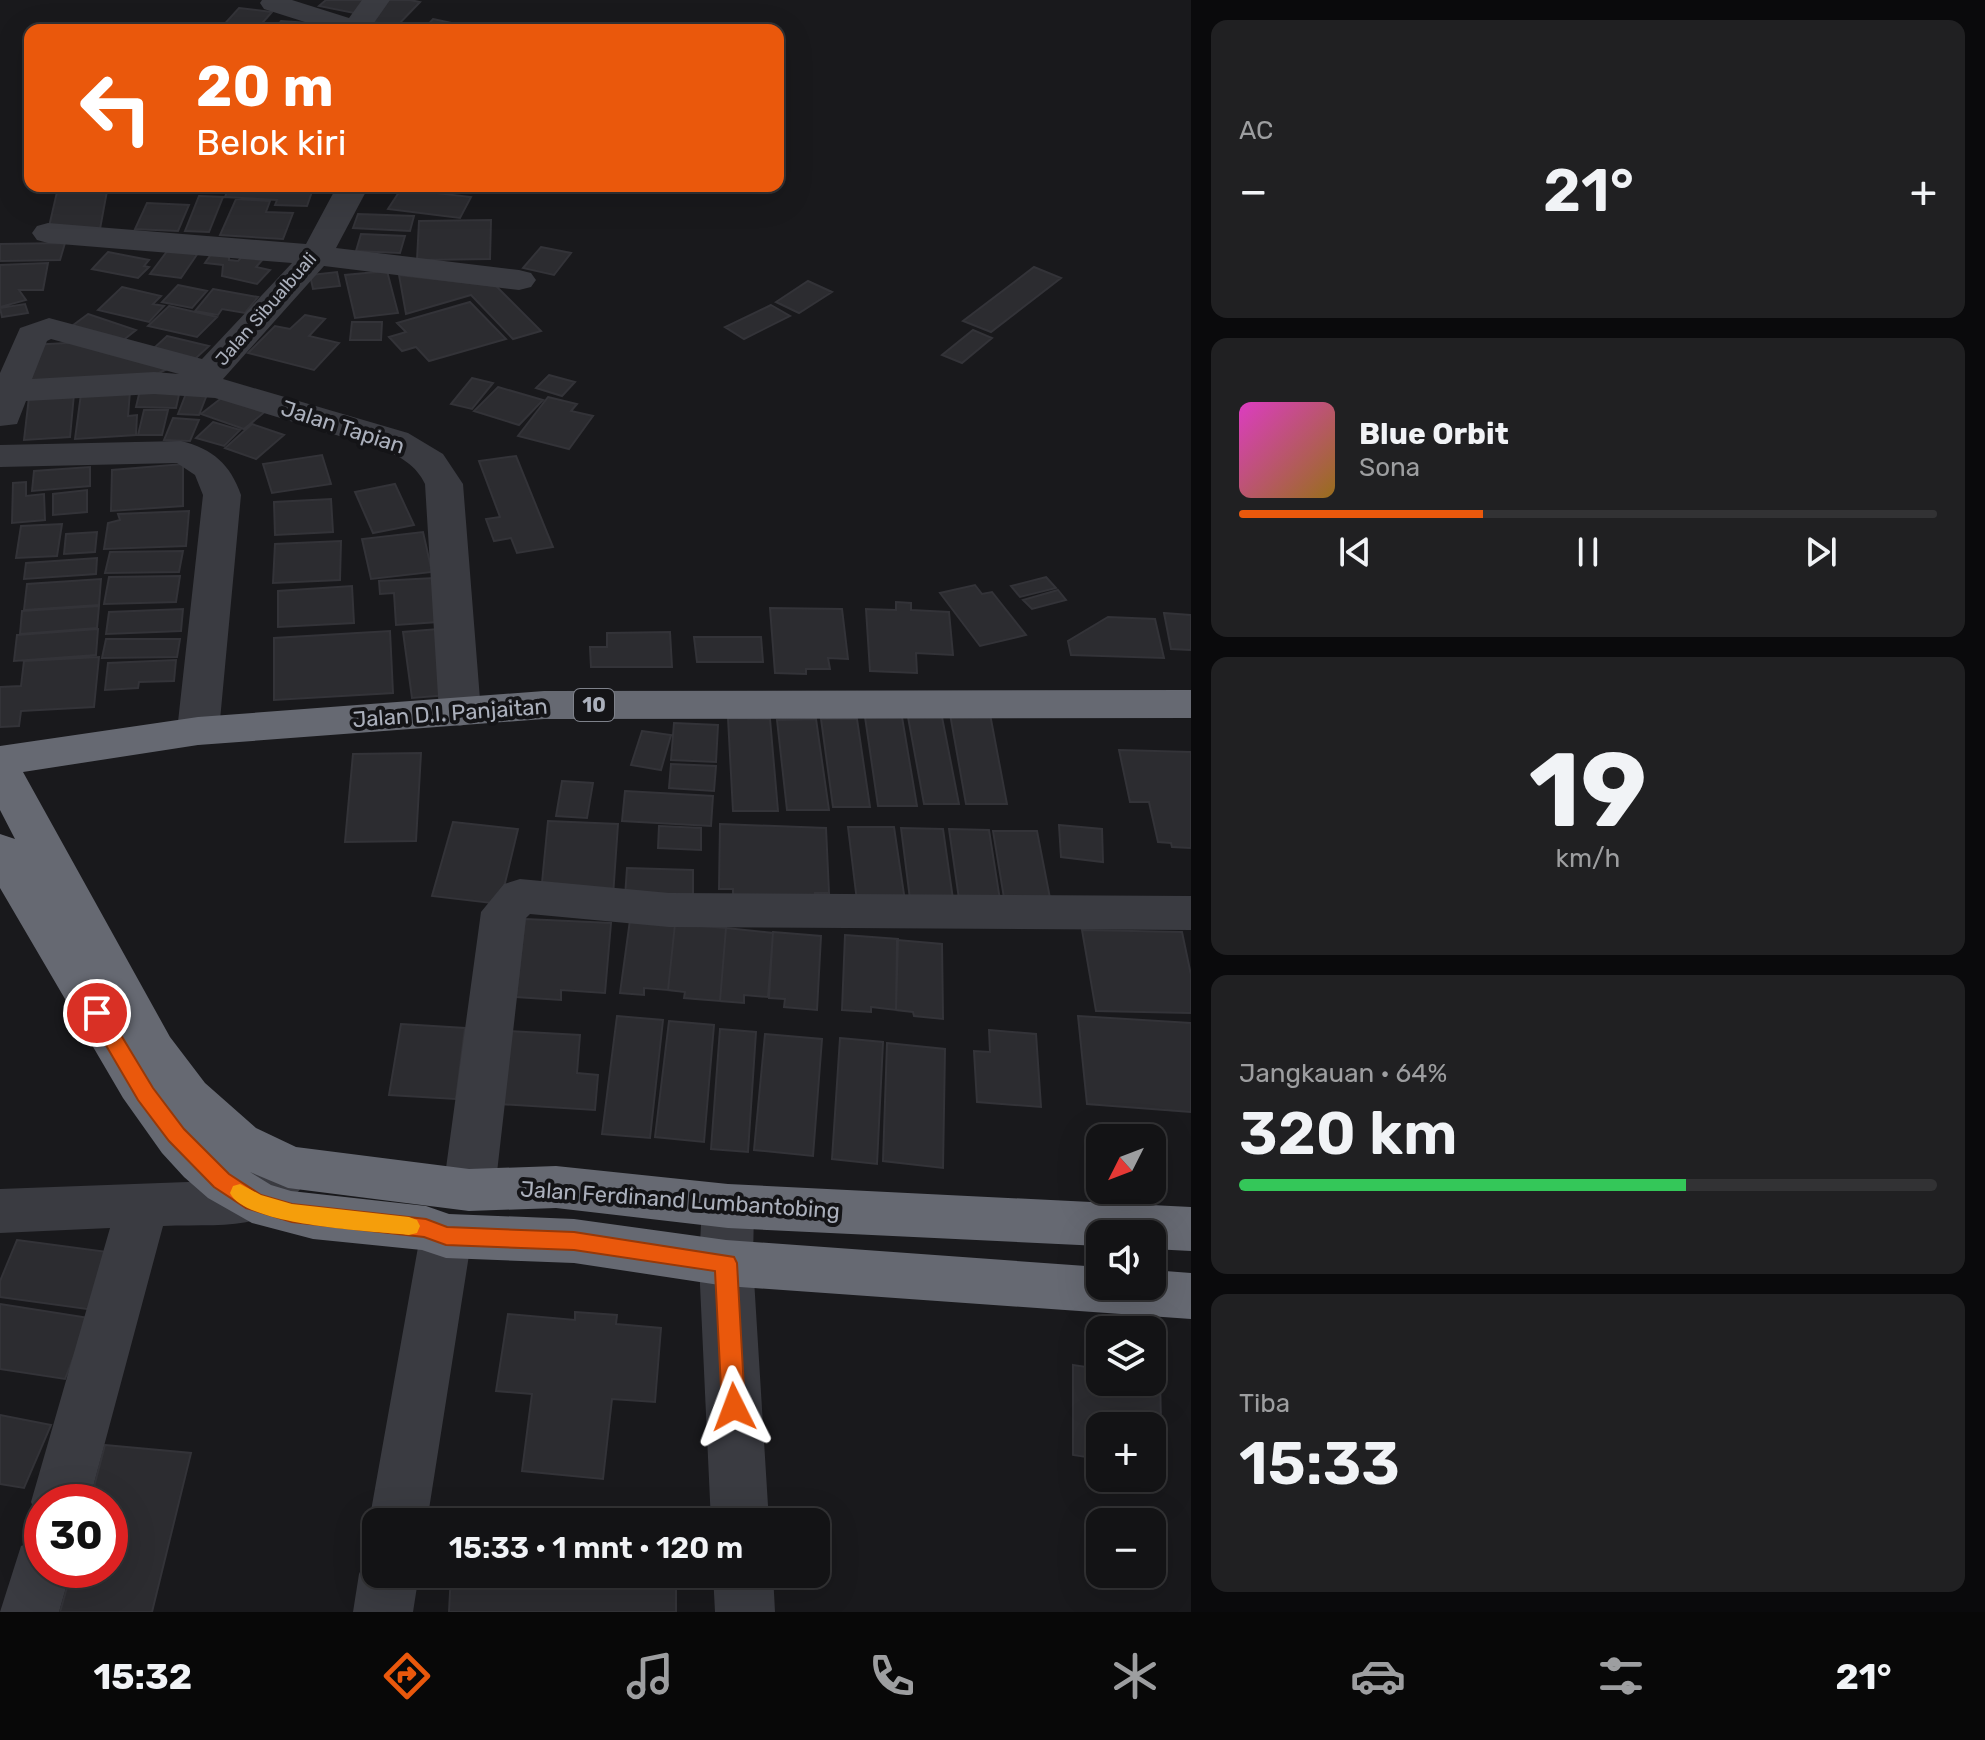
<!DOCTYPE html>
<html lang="id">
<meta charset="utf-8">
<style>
body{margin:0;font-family:Rubik,sans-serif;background:#202022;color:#f1f3f6;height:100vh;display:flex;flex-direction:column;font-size:30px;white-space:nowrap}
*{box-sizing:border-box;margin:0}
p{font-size:26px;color:#9d9ea0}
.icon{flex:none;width:44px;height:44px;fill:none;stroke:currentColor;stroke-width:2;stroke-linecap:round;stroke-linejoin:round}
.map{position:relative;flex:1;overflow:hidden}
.panel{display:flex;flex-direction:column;gap:20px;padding:20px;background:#0a0a0c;width:794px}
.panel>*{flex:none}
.guide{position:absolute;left:24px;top:24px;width:760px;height:168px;border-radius:16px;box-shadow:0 8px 32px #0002,0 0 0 2px #323234;background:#ea580c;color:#fff;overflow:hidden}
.needle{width:52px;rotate:228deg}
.buttons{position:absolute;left:1086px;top:1124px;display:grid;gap:16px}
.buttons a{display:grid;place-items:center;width:80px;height:80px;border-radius:16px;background:#131315;box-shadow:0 8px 32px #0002,0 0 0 2px #323234;font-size:40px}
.speed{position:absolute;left:24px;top:1484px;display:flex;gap:16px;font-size:40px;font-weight:700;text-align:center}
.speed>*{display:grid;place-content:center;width:104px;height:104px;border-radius:50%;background:#131315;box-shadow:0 8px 32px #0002,0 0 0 2px #323234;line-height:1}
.speed .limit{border:12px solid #d22;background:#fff;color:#111}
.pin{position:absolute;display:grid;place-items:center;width:68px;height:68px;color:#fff;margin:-34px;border:4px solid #fff;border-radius:50%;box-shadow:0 2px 8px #0007}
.me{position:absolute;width:88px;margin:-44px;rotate:357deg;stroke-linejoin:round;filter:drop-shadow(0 0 6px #0008)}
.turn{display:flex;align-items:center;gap:28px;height:168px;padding:0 40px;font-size:36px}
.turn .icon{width:104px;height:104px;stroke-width:2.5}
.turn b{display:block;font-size:56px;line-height:68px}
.big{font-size:60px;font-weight:600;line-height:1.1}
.panel .tile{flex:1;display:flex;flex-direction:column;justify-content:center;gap:12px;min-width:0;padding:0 28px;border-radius:16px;background:#202022}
.panel .dial{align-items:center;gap:0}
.dial b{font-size:104px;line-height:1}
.song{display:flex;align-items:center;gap:24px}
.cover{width:96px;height:96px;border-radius:12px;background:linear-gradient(135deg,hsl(310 70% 55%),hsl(40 70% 35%))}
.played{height:8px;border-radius:4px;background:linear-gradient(90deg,#ea580c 35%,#323234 35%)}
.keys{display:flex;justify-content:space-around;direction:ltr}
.heat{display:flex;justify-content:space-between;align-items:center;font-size:44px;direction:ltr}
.charge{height:12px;border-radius:6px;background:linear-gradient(90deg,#34c759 64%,#323234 0)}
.trip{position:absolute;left:362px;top:1508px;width:468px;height:80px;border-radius:16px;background:#131315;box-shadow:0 8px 32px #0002,0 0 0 2px #323234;font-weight:600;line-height:80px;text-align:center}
.menu{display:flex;height:128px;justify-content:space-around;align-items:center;background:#080808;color:#9d9ea0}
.menu .icon{width:56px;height:56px}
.menu .selected{color:#ea580c}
.menu b{font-size:36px;color:#f1f3f6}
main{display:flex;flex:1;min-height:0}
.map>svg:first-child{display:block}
</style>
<main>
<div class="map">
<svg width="1191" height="1612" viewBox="0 0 1191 1612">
<rect width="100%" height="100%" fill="#19191c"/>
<path fill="#2c2c30" stroke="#333338" stroke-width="2" d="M 326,0 L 368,0 L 354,13 L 319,6 Z
M 386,0 L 410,0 L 420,2 L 397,26 L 366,21 Z
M 239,8 L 272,12 L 257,29 L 220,29 Z
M 433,19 L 452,23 L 447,28 L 452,29 L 401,30 L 407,24 L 425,28 Z
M 281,21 L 308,23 L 304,30 L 275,30 Z
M 48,186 L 96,186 L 95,190 L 47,191 Z
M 229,186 L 314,186 L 307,206 L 275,205 L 277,200 L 225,197 Z
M 401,189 L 471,197 L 460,218 L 388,209 Z
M 107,191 L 100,229 L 48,231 L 57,192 Z
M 199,196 L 223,197 L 209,232 L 185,231 Z
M 236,199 L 270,201 L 266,212 L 293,213 L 283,239 L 220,235 Z
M 147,203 L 189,205 L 178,231 L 135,229 Z
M 358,214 L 414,216 L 410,231 L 353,228 Z
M 491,220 L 490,259 L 417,260 L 419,221 Z
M 361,234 L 405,236 L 400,253 L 356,251 Z
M 65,243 L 60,260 L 0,261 L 0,244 Z
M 541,247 L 571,253 L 554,275 L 523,268 Z
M 168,250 L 198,253 L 181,278 L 150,274 Z
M 108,252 L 149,260 L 144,266 L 149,267 L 138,278 L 92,269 Z
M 212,253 L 229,256 L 229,260 L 238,261 L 245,254 L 264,258 L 256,267 L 270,270 L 257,284 L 222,276 L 223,265 L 205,263 Z
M 48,263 L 43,290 L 19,290 L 26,300 L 0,307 L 0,265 Z
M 1034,267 L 1061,278 L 991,332 L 963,321 Z
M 387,271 L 398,313 L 355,318 L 345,275 Z
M 337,272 L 340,286 L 313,289 L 310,275 Z
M 399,275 L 496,286 L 541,331 L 513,339 L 471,295 L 406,314 Z
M 808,281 L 832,292 L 799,313 L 776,302 Z
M 178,285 L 207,291 L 192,308 L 162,302 Z
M 122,287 L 161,296 L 153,304 L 164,306 L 149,322 L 98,310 Z
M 213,289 L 258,297 L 245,313 L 222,309 L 218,315 L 195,311 Z
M 470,302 L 506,339 L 429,361 L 416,347 L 402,351 L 389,337 L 406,332 L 397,323 Z
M 25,304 L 28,313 L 2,317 L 0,308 Z
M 771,305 L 790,316 L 744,339 L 725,327 Z
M 169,306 L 217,317 L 197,337 L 148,326 Z
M 88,314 L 136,330 L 121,342 L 72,326 Z
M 305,315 L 325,319 L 309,336 L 339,343 L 314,370 L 248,353 L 275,326 L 290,329 Z
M 352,322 L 382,322 L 381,340 L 350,340 Z
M 973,330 L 992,338 L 962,363 L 942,355 Z
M 167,336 L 209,346 L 195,359 L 153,349 Z
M 86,342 L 174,366 L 148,378 L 23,383 L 30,345 Z
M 549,375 L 575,382 L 562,396 L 536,388 Z
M 472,378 L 493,383 L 472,409 L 451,404 Z
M 498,387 L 543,400 L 519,425 L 474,411 Z
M 140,390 L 180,390 L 176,408 L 136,407 Z
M 130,391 L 128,416 L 137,415 L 136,435 L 75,439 L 81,394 Z
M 187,391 L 208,392 L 199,415 L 178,414 Z
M 74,394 L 70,437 L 24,440 L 29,397 Z
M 224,396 L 267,410 L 244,429 L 201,414 Z
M 548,397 L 577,404 L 571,411 L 593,416 L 569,449 L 518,436 Z
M 144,410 L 168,410 L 162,435 L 138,435 Z
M 173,418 L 199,420 L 190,441 L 164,440 Z
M 213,422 L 240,430 L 224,446 L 196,438 Z
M 252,424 L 284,435 L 256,459 L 225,448 Z
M 322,455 L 331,484 L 272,493 L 263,464 Z
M 516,456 L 548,535 L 553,547 L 517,553 L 511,538 L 494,541 L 486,519 L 500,517 L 479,461 Z
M 183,464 L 183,506 L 111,511 L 112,470 Z
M 90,467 L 90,486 L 32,491 L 34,471 Z
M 26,482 L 26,496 L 44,494 L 45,520 L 12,523 L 13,483 Z
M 395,484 L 414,525 L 373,533 L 355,492 Z
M 87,490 L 87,512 L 53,515 L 53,494 Z
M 331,499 L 333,532 L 275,535 L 274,502 Z
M 189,511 L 186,546 L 104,549 L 108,523 L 120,520 L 118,514 Z
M 62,524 L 57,556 L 16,558 L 21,526 Z
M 97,532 L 95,552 L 64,554 L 66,534 Z
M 423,532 L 432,572 L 371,579 L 362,539 Z
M 341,541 L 340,580 L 273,583 L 275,544 Z
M 183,551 L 179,572 L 105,573 L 110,552 Z
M 97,558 L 96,574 L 24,579 L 26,563 Z
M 180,576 L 176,602 L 104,604 L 109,577 Z
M 1046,577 L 1056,588 L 1020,597 L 1011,586 Z
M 434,578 L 438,622 L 396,625 L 394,593 L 380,594 L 379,581 Z
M 101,579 L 99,605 L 24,610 L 27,584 Z
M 975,585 L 982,594 L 992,592 L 1026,635 L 980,646 L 940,593 Z
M 352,586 L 354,623 L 278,627 L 278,591 Z
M 1058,590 L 1066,600 L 1032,609 L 1023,600 Z
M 896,602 L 911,603 L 911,610 L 949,612 L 953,655 L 916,653 L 917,673 L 870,671 L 866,609 L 896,610 Z
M 99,606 L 97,628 L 20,634 L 22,611 Z
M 770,608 L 842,609 L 848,659 L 828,658 L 830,669 L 806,669 L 806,674 L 775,673 Z
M 183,609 L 181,631 L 106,634 L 109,612 Z
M 1164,613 L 1191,615 L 1191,650 L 1171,649 Z
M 1108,617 L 1155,619 L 1164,658 L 1071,655 L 1068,641 Z
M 98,629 L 96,655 L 14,661 L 17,635 Z
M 438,629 L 448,695 L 412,698 L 403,632 Z
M 390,631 L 393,693 L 274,700 L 274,638 Z
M 670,632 L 672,667 L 591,667 L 590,647 L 607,647 L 607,633 Z
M 694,637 L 761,637 L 763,662 L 697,662 Z
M 106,639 L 180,639 L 177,657 L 102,658 Z
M 99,657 L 94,707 L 21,711 L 19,726 L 0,727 L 0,687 L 21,686 L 24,661 Z
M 176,660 L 174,681 L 139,682 L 138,688 L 105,690 L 108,663 Z
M 950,714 L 990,714 L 1007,804 L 966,804 Z
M 865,717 L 902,717 L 917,806 L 878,806 Z
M 908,717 L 942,717 L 959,804 L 924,804 Z
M 728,718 L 770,719 L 778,811 L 733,811 Z
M 816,719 L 829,810 L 787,810 L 777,720 Z
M 821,719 L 857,719 L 870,807 L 833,807 Z
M 674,723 L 718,725 L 716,762 L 671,760 Z
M 642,731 L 671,735 L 661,770 L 631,765 Z
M 1119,750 L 1191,752 L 1191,848 L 1172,847 L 1171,843 L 1158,842 L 1149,802 L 1130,802 Z
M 421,753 L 416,841 L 345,842 L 353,754 Z
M 671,764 L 716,766 L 714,791 L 669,788 Z
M 562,781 L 593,783 L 587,818 L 556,816 Z
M 625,791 L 713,796 L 711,826 L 622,821 Z
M 548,821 L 618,824 L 613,896 L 541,893 Z
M 453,822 L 518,829 L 500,904 L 432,896 Z
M 720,824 L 826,828 L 829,893 L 815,893 L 815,903 L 733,900 L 733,889 L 719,889 Z
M 1059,825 L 1102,829 L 1103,862 L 1061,857 Z
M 659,826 L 701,828 L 701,850 L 658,848 Z
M 848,827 L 894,827 L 905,901 L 857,901 Z
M 901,828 L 943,829 L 953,899 L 910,899 Z
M 949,829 L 989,830 L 1000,900 L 959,899 Z
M 993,831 L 1037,831 L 1050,898 L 1004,898 Z
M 627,868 L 693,870 L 693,899 L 625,897 Z
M 525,919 L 611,923 L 605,993 L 561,990 L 561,1000 L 516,997 Z
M 630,920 L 675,924 L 668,990 L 644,988 L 644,995 L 620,993 Z
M 675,924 L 726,928 L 720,1001 L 684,998 L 685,992 L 668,990 Z
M 726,928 L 773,933 L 768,997 L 744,995 L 744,1003 L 720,1001 Z
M 1082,930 L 1182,932 L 1191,975 L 1191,1013 L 1096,1011 Z
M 773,932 L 821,936 L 817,1010 L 784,1007 L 785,999 L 769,998 Z
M 845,935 L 898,939 L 896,1010 L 871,1007 L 871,1012 L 842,1010 Z
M 897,940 L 942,944 L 943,1019 L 914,1016 L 913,1012 L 896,1010 Z
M 617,1016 L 663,1020 L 650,1138 L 602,1134 Z
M 1078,1016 L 1191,1023 L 1191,1112 L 1087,1104 Z
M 669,1021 L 714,1025 L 704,1142 L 655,1137 Z
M 401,1024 L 465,1028 L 456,1099 L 389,1095 Z
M 720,1029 L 756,1032 L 748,1152 L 711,1149 Z
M 989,1030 L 1036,1034 L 1041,1107 L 977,1102 L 974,1051 L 990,1052 Z
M 508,1031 L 580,1035 L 577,1073 L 598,1075 L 595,1110 L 499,1104 Z
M 765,1034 L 822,1039 L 813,1156 L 754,1150 Z
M 840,1038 L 883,1042 L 877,1164 L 832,1159 Z
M 887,1043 L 945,1049 L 943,1168 L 883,1161 Z
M 17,1240 L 115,1253 L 94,1310 L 0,1297 L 0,1281 Z
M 0,1304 L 89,1318 L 65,1379 L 0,1369 Z
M 575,1312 L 617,1315 L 616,1324 L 661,1328 L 655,1402 L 612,1399 L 603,1479 L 522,1471 L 532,1394 L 496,1391 L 508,1314 L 575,1320 Z
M 1073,1365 L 1100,1369 L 1100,1382 L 1152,1382 L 1152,1376 L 1160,1377 L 1162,1468 L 1152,1467 L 1152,1426 L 1100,1426 L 1100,1459 L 1073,1455 Z
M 0,1415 L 51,1425 L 24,1488 L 0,1484 Z
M 105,1445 L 191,1453 L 152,1612 L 60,1612 L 72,1570 L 110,1570 L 110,1502 L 90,1502 Z
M 451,1574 L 676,1574 L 676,1612 L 449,1612 Z"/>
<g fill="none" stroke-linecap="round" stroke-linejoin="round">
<path fill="#3a3b41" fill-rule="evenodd" d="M 262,0 L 292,0 L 349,18 L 362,0 L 390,0 L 369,30 L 330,30 L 264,9 L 260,3 Z
M 337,186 L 369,186 L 336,248 L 519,270 L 531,273 L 536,280 L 531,287 L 519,290 L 324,266 L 223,379 L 408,433 L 443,454 L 463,484 L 481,712 L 475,722 L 460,726 L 445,722 L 439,712 L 425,484 C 416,465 401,457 382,449 L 215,398 L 154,394 L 26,401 L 17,424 L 0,426 L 0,373 L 20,328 L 49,318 L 202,359 L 292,263 L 48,243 L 37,240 L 32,233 L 37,226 L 48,223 L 306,244 ZM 51,339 L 179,374 L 154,372 L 32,379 L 47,341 Z
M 181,441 C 213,449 230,464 241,495 L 219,731 L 213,741 L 198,745 L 183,741 L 177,731 L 203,495 L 195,475 L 177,463 L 0,467 L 0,445 Z
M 520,879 L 669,893 L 1191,896 L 1191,930 L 669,927 L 530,914 L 526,918 L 495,1190 L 487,1205 L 469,1211 L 451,1205 L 443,1190 L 481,912 L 504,884 Z
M 288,1146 L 306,1152 L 314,1167 C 279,1236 229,1223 163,1226 L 89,1502 L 42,1502 L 42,1522 L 39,1521 L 31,1502 L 110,1228 L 0,1233 L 0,1189 L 241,1180 L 270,1152 Z
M 728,1184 L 746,1191 L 754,1206 L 753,1263 L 769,1522 L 711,1522 L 699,1263 L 702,1206 L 710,1191 Z
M 446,1214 L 465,1220 L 472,1236 L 427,1522 L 376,1522 L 376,1539 L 369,1522 L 420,1236 L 427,1220 Z
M 42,1538 L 42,1570 L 71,1570 L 59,1612 L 0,1612 L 21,1546 Z
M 376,1551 L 376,1574 L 419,1574 L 413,1612 L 353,1612 L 359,1574 L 368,1554 Z
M 713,1574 L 773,1574 L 775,1612 L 715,1612 Z"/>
<path fill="#666972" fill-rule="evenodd" d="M 1191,690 L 1191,718 L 544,719 L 198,745 L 23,772 L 170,1037 L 205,1083 L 256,1128 L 296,1147 L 469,1169 L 556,1166 L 728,1184 L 1191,1207 L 1191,1251 L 1152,1249 L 1152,1234 L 1100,1234 L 1100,1246 L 728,1228 L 556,1208 L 469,1211 L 288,1188 L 250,1172 L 271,1185 L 291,1191 L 426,1206 L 449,1214 L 574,1219 L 726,1240 L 1100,1267 L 1100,1286 L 1152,1286 L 1152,1270 L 1191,1273 L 1191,1319 L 726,1286 L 574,1263 L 446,1258 L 422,1250 L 313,1239 L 252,1223 L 208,1198 L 184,1177 L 162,1153 L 123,1098 L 0,888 L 0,834 L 15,839 L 0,810 L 0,746 L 198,717 L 544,691 Z"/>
</g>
<path fill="#ea580c" stroke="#983908" stroke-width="2" d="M 97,1005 L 104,1007 L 153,1088 L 184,1129 L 229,1174 L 261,1195 L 292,1204 L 426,1219 L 447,1227 L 574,1232 L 734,1257 L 737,1263 L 745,1407 L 742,1414 L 734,1417 L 726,1414 L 722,1407 L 715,1271 L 574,1250 L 446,1245 L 424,1237 L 292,1222 L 246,1208 L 214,1187 L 169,1141 L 138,1100 L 87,1013 L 90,1007 Z"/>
<path fill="#f59e0b" d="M 240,1184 L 261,1195 L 292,1204 L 409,1217 L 417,1220 L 420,1226 L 417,1233 L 409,1235 C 373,1231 246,1226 230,1193 L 233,1186 Z"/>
<g text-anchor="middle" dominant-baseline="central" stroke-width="8" stroke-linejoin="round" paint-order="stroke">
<g font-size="18" fill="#abb0bc" stroke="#141417">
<text transform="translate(266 309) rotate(-49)">Jalan Sibualbuali</text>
</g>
<rect fill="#141417" stroke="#7e818a" stroke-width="2" x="574" y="689" width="40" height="32" rx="6"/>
<g font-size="20" font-weight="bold" fill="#abb0bc">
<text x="594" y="705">10</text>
</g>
<g font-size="22" fill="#abb0bc" stroke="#141417">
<text transform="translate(343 427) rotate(18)">Jalan Tapian</text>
<text transform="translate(450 713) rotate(-4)">Jalan D.I. Panjaitan</text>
<text transform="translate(680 1200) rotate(4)">Jalan Ferdinand Lumbantobing</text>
</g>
</g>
</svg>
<div class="buttons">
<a><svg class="needle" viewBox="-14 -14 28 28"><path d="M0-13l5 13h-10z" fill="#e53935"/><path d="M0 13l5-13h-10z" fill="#9d9ea0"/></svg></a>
<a><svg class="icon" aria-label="sound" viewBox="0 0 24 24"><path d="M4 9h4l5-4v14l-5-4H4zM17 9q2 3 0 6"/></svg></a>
<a><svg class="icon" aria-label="layers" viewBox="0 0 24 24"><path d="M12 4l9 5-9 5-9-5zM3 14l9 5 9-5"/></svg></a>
<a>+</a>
<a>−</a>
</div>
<div class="speed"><div class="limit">30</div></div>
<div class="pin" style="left:97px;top:1013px;background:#d93025"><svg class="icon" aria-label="arrive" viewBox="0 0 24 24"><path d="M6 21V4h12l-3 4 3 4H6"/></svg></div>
<svg class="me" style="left:734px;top:1407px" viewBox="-20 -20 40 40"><path d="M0-17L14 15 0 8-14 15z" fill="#ea580c" stroke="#fff" stroke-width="4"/></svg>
<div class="trip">15:33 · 1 mnt · 120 m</div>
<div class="guide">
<div class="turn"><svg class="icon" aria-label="left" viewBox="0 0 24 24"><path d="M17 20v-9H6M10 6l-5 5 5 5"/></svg><div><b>20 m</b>Belok kiri</div></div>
</div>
</div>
<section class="panel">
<div class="tile"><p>AC</p>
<div class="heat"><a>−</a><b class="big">21°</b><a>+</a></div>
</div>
<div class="tile">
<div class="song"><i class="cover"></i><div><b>Blue Orbit</b><p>Sona</p></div></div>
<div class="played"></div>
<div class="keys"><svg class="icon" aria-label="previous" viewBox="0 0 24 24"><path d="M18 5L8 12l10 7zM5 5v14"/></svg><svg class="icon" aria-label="pause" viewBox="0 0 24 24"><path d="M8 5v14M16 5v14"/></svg><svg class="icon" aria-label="next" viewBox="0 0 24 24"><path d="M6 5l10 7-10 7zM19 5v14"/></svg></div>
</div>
<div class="tile dial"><b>19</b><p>km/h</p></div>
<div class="tile"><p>Jangkauan · 64%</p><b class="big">320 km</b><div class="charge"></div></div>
<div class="tile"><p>Tiba</p><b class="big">15:33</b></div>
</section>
</main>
<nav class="menu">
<b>15:32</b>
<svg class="icon selected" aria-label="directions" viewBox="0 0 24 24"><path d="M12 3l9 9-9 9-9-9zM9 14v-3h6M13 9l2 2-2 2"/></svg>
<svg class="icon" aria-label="music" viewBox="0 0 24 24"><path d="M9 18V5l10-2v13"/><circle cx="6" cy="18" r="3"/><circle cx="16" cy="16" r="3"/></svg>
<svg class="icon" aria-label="phone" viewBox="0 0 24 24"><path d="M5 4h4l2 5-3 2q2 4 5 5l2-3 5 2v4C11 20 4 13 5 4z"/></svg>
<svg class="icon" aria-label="climate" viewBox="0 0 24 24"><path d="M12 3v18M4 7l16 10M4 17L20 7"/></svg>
<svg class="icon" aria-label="car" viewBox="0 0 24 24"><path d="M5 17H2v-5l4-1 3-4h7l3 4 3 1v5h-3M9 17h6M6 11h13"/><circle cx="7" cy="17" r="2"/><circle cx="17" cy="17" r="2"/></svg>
<svg class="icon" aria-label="filters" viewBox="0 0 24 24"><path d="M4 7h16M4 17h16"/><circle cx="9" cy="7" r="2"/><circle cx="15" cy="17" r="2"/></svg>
<b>21°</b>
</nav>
